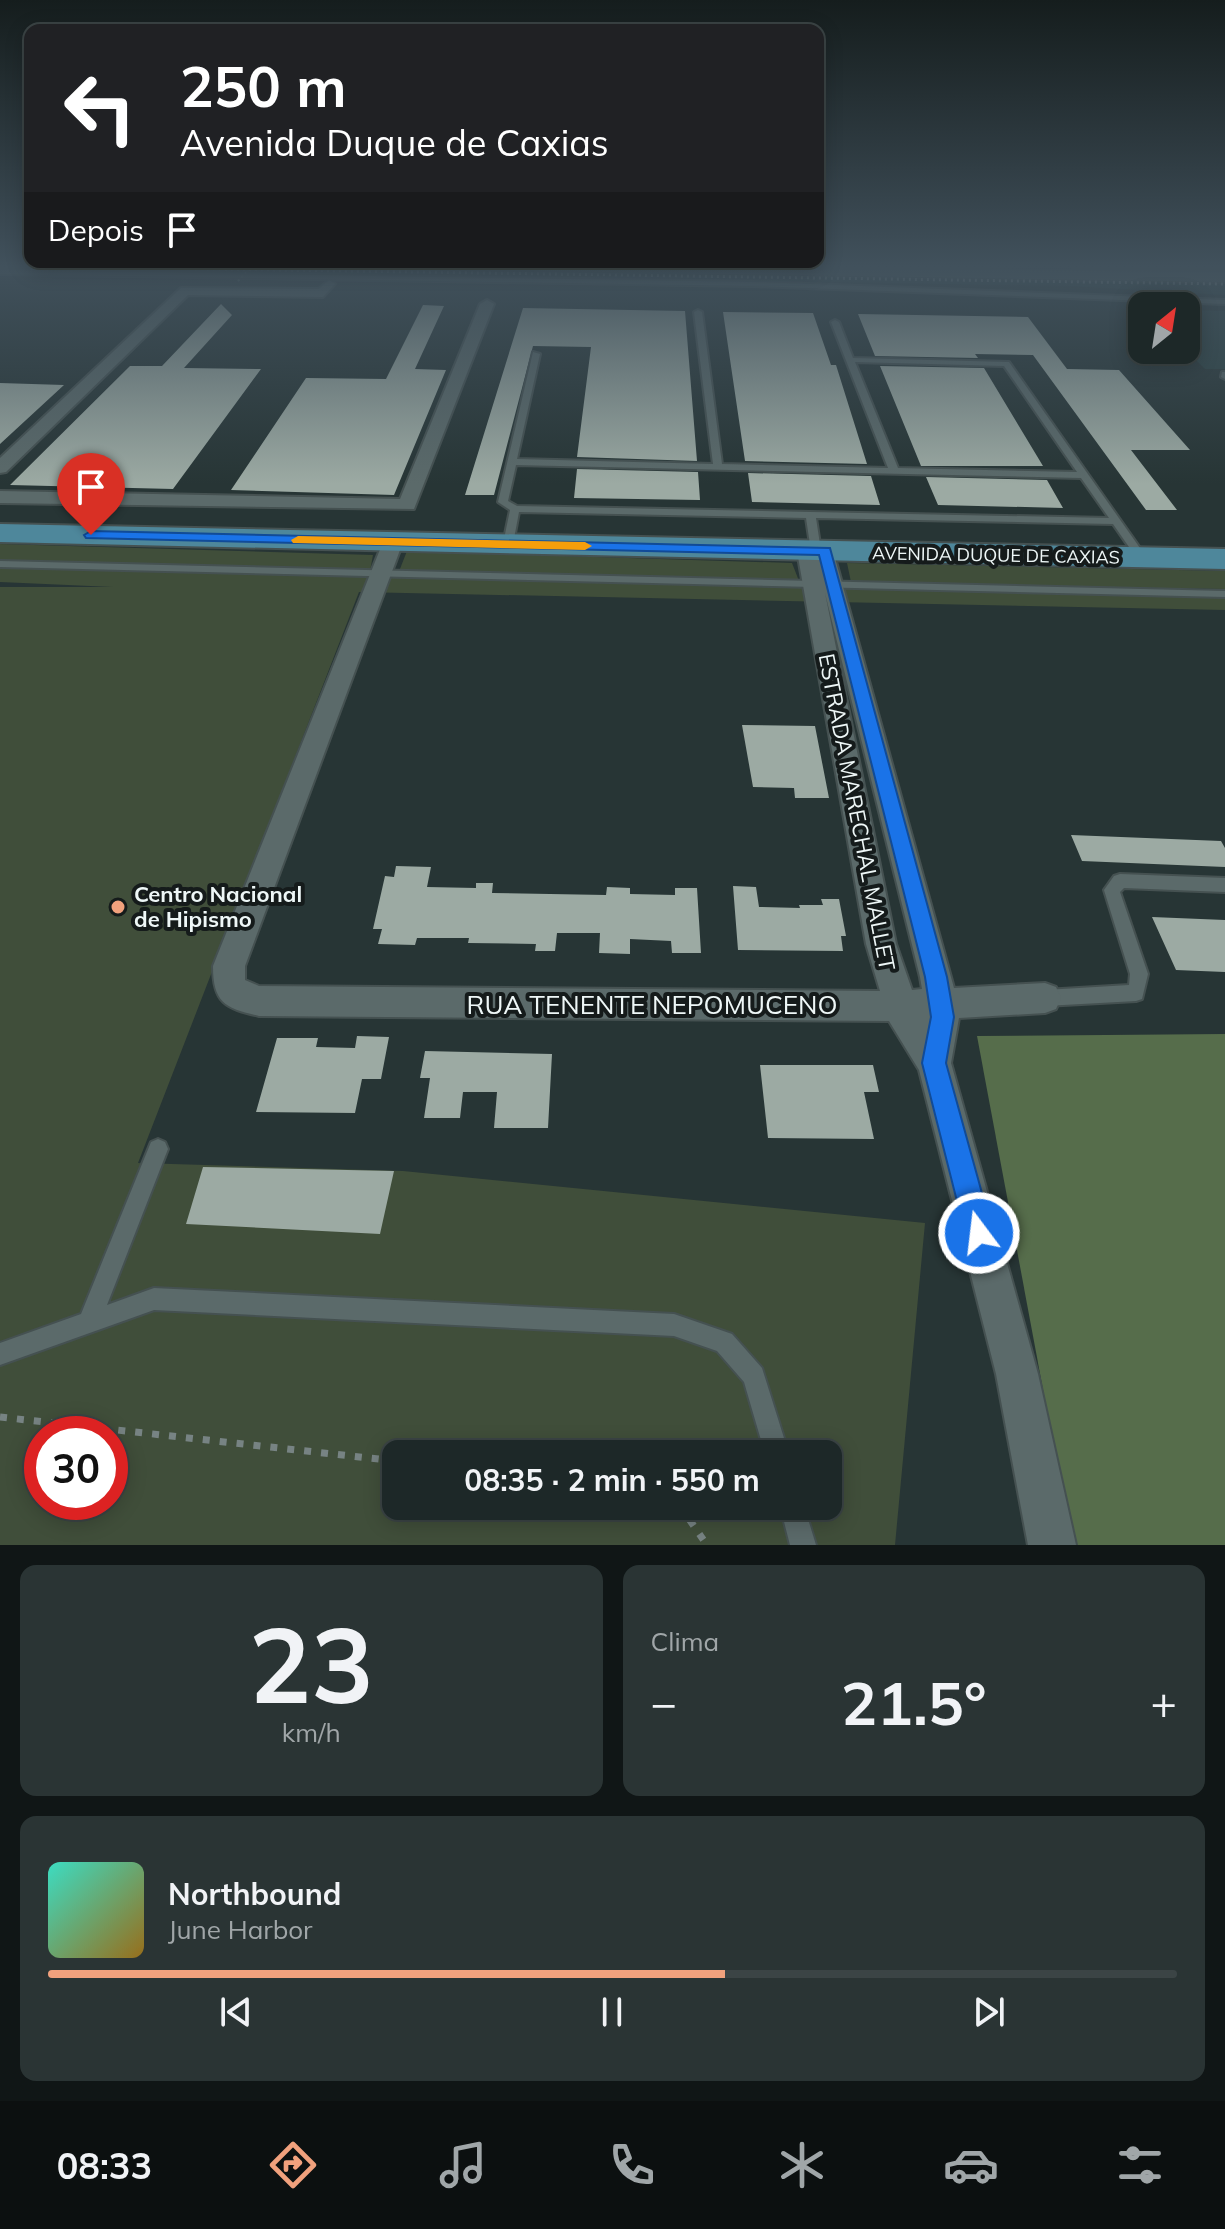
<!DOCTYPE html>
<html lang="pt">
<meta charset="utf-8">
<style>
body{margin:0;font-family:Mulish,sans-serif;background:#2a3434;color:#f1f3f6;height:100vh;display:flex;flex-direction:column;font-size:30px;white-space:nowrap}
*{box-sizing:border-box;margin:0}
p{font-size:26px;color:#a0a6a8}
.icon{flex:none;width:44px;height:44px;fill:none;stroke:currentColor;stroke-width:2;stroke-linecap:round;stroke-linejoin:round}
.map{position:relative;height:1545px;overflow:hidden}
.sheet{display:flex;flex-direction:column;gap:20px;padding:20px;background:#101616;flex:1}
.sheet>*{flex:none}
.guide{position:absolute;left:24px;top:24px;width:800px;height:244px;border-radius:16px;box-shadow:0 4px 20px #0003,0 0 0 2px #3b4445;background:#202124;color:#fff;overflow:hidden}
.needle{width:52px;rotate:30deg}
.tools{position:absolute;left:1128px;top:292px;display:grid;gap:16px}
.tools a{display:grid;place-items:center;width:72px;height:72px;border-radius:16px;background:#1d2828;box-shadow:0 4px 20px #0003,0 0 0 2px #3b4445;font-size:40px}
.speed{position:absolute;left:24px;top:1416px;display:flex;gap:16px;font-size:40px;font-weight:700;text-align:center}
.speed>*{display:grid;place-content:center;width:104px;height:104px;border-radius:50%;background:#1d2828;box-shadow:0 4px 20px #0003,0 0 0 2px #3b4445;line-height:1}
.speed .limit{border:12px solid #d22;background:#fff;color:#111}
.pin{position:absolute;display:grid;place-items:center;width:68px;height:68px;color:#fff;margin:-82px -34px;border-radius:50% 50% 50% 0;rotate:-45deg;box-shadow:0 0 8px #0007}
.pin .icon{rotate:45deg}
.me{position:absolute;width:88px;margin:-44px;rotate:345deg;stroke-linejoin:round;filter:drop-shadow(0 0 6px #0008)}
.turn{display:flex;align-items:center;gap:28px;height:168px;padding:0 24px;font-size:36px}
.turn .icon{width:104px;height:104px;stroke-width:2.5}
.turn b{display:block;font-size:56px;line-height:68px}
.then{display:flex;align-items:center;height:76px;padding:0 24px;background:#0003;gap:16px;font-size:30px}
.big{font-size:60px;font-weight:700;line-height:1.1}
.sheet .card{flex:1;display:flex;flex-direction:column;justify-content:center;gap:12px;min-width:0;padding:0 28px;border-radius:16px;background:#2a3434}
.sheet .dial{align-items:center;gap:0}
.dial b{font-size:104px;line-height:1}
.song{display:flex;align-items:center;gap:24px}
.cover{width:96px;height:96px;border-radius:12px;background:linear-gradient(135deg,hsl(170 70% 55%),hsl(40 70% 35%))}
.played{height:8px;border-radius:4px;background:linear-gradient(90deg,#f1a17d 60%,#3b4445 60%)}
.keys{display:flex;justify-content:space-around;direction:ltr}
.heat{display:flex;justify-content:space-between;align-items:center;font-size:44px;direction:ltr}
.sheet .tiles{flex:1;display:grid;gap:20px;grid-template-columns:1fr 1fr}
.card:last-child{grid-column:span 2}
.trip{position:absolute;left:382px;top:1440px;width:460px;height:80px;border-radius:16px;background:#1d2828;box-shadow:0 4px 20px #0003,0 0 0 2px #3b4445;font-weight:700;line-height:80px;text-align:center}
.menu{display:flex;height:128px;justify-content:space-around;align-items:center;background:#0c1010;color:#a0a6a8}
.menu .icon{width:56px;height:56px}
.menu .on{color:#f1a17d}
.menu b{font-size:36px;color:#f1f3f6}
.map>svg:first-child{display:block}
</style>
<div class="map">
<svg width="1225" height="1545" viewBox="0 0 1225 1545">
<rect width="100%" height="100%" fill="#273535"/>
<path fill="#2b4242" d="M 339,267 L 1225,281 L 1225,295 L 1070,286 L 0,268 Z
M 1186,310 L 1225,311 L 1225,369 L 1205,369 L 1186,350 Z"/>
<path fill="#404e3a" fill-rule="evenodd" d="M 1069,267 L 1225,267 L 1225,273 L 1073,271 Z
M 0,544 L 373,555 L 370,571 L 398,574 L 407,551 L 792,563 L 799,581 L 851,582 L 847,563 L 1225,571 L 1225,589 L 1023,586 L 1225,593 L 1225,610 L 359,592 L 138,1163 L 403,1171 L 925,1223 L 895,1545 L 0,1545 L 0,587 L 113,587 L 0,582 ZM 42,1434 L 110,1434 L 110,1502 L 42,1502 ZM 396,1454 L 828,1454 L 828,1506 L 396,1506 Z"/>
<path fill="#566d4b" d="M 1225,1034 L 1225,1545 L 1072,1545 L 977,1036 Z"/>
<path fill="#9caaa3" d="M 221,304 L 232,315 L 184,368 L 261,369 L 173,489 L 10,485 L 130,366 L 162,366 Z
M 423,305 L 444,306 L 415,369 L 446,370 L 394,495 L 231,490 L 306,378 L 386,379 Z
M 523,308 L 685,311 L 697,461 L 577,457 L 591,347 L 533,346 L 494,495 L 465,495 Z
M 723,312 L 813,313 L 831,365 L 836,365 L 867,464 L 745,461 Z
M 858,314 L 1028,317 L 1067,369 L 1119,370 L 1190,450 L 1131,450 L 1177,510 L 1146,510 L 1033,355 L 975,354 L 978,358 L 875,356 Z
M 880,366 L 984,368 L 1043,466 L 921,466 Z
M 0,383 L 64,385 L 0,444 Z
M 577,469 L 698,472 L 700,500 L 574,498 Z
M 748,473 L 871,476 L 880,505 L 752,502 Z
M 926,477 L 1047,480 L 1063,508 L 938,505 Z
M 742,725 L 815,726 L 829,798 L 795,798 L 794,788 L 753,787 Z
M 1071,835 L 1221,841 L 1225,848 L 1225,867 L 1082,861 Z
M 396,866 L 431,867 L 427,887 L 476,888 L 476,883 L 493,883 L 492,893 L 606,895 L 607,887 L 630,888 L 630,894 L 675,895 L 675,888 L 697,888 L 701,953 L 672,953 L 671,941 L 630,939 L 630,954 L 599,953 L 600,933 L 557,933 L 555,951 L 535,951 L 536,944 L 468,943 L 469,938 L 417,938 L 415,945 L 378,944 L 382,929 L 373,929 L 385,876 L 394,877 Z
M 733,886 L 756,887 L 759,907 L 800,908 L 799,905 L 823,905 L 821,899 L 839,899 L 846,936 L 841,936 L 843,951 L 738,950 Z
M 1152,917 L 1225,920 L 1225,972 L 1176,970 Z
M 357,1036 L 389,1037 L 381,1079 L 362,1079 L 355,1113 L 256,1112 L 277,1038 L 318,1038 L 316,1047 L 355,1048 Z
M 425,1051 L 552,1054 L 548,1128 L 494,1128 L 497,1092 L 463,1092 L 460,1118 L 424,1118 L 430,1078 L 420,1078 Z
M 760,1065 L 873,1065 L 879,1092 L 864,1092 L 874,1139 L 768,1138 Z
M 203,1167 L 394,1171 L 380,1234 L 186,1224 Z"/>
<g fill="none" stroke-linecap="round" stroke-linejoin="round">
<defs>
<path id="service" d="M 0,270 L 753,282 L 1225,300 L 1225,304 L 753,286 L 0,274 Z
M 698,310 L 702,312 L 722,464 L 888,468 L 831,322 L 835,320 L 839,322 L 853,358 L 1009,362 L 1147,558 L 1142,561 L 1138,560 L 1113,524 L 816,518 L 821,551 L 816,554 L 811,551 L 806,518 L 519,512 L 513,544 L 508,547 L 504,546 L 503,544 L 510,510 L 498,502 L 533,352 L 540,354 L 517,459 L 713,464 L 694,312 ZM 855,362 L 1004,366 L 1077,472 L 898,468 ZM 516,465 L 1081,478 L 1109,518 L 517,506 L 508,501 Z
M 1225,372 L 1225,379 L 1221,377 L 1222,372 Z
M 0,561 L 1225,591 L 1225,597 L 0,567 Z
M 1120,874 L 1225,878 L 1225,892 L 1124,888 L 1120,892 L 1148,974 L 1142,999 L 1136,1001 L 1045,1006 L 1039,1004 L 1036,998 L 1039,992 L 1045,990 L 1129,985 L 1130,974 L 1104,890 L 1114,876 Z
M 158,1139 L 165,1142 L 168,1149 L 107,1305 L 154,1288 L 674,1314 L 732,1334 L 762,1368 L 789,1454 L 765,1454 L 744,1382 L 717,1351 L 674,1336 L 154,1310 L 0,1365 L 0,1343 L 81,1314 L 151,1142 Z
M 780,1506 L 804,1506 L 816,1545 L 790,1545 Z"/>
<path id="minor" d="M 329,280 L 335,284 L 323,297 L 188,295 L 6,472 L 0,473 L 0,458 L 181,288 L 319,289 Z
M 487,300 L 494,304 L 414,509 L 0,503 L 0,491 L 400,499 L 480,304 Z
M 393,536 L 403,542 L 245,966 L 245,980 L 259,986 L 880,991 L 866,944 L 797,551 L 807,545 L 816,550 L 825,545 L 832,547 L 954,988 L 1045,983 L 1056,987 L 1061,998 L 1056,1009 L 1045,1013 L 959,1018 L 951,1063 L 1038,1374 L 1076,1545 L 1028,1545 L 996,1374 L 919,1070 L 889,1021 L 259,1016 C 225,1008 213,1003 213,966 L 383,542 ZM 825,593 L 920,977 L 922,989 L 912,990 L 896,944 Z"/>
<path id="tertiary" d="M 532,267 L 1225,272 L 1225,282 L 539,271 Z"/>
<path id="primary" d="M 0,524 L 1225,549 L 1225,569 L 0,542 Z"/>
</defs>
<use href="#service" stroke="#455151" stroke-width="4"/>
<use href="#minor" stroke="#455151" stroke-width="4"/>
<use href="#tertiary" stroke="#455151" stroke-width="4"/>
<use href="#primary" stroke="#455151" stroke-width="4"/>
<path stroke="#778383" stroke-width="7" stroke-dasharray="7 10" stroke-linecap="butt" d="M 0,1417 L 396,1461
M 680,1506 L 707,1545"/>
<use href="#service" fill="#5b6a6a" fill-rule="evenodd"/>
<use href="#minor" fill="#5b6a6a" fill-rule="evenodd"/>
<use href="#tertiary" fill="#5b6a6a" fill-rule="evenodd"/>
<use href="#primary" fill="#4e879b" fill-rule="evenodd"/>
<path stroke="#a2adad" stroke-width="3" stroke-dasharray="2 4" stroke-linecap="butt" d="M 81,267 L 1225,284"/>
<path stroke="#778383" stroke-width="2" stroke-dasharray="2 3" stroke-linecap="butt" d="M 238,281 L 251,267"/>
</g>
<linearGradient id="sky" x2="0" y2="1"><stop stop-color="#151d1d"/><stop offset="0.55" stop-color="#41515c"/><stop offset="1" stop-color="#41515c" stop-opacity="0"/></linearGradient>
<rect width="1225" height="484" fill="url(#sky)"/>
<path fill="#1a73e8" stroke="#114b97" stroke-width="2" d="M 91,531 L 830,548 L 947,977 L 954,1017 L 946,1063 L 993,1233 L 989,1242 L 979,1246 L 969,1242 L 965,1233 L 922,1063 L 931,1017 L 925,977 L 819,555 L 86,538 L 84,535 Z"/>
<path fill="#f59e0b" d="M 298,536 L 585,542 L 592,546 L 585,550 L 293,543 L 291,540 Z"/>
<circle fill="#f1a17d" stroke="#151b1b" stroke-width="3" cx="118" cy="907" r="8"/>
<g text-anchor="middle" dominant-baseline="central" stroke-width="8" stroke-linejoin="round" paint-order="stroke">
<g font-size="18" fill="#eef7f7" stroke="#151b1b">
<text transform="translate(996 555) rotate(1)">AVENIDA DUQUE DE CAXIAS</text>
</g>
<g font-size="22" fill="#eef7f7" stroke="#151b1b">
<text transform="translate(857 812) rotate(79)">ESTRADA MARECHAL MALLET</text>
</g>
<g font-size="22" font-weight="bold" fill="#eef7f7" stroke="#151b1b" text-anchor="start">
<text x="134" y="894">Centro Nacional<tspan x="134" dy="25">de Hipismo</tspan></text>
</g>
<g font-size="26" fill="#eef7f7" stroke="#151b1b">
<text x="652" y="1004">RUA TENENTE NEPOMUCENO</text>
</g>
</g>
</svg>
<div class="tools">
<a><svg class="needle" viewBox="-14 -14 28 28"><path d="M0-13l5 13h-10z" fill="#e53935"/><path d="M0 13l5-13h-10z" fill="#a0a6a8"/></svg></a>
</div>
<div class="speed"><div class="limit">30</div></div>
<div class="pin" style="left:91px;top:535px;background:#d93025"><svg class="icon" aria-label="arrive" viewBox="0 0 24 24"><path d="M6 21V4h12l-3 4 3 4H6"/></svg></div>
<svg class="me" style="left:979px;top:1233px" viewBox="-20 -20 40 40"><circle r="17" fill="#1a73e8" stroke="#fff" stroke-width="3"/><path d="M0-11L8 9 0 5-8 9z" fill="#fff"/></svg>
<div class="trip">08:35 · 2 min · 550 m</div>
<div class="guide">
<div class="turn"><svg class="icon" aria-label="left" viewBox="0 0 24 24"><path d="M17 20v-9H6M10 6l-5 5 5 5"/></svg><div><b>250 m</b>Avenida Duque de Caxias</div></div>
<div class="then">Depois<svg class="icon" aria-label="arrive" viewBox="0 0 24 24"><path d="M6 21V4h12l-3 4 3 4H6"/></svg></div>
</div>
</div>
<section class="sheet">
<div class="tiles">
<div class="card dial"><b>23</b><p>km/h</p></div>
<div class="card"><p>Clima</p>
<div class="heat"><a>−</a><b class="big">21.5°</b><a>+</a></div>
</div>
<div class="card">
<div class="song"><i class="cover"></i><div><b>Northbound</b><p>June Harbor</p></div></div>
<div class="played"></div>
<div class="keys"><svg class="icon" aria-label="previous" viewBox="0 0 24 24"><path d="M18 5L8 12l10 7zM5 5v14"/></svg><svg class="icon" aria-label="pause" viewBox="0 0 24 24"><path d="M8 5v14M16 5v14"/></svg><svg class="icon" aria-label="next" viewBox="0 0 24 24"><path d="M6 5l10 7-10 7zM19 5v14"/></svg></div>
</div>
</div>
</section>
<nav class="menu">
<b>08:33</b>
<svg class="icon on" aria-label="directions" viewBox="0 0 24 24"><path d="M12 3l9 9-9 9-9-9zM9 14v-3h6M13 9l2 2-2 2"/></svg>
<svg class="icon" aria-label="music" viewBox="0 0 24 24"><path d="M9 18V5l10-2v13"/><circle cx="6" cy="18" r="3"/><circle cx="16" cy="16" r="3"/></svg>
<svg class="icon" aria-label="phone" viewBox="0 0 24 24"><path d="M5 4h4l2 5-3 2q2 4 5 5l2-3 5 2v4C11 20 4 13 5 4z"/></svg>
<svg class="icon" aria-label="climate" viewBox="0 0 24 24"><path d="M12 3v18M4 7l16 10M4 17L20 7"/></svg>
<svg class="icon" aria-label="car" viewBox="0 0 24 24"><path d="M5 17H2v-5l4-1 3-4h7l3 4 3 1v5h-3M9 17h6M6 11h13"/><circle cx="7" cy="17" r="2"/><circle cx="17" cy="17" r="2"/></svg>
<svg class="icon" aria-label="filters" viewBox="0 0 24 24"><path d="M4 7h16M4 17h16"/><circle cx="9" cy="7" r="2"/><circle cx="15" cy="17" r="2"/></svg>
</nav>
